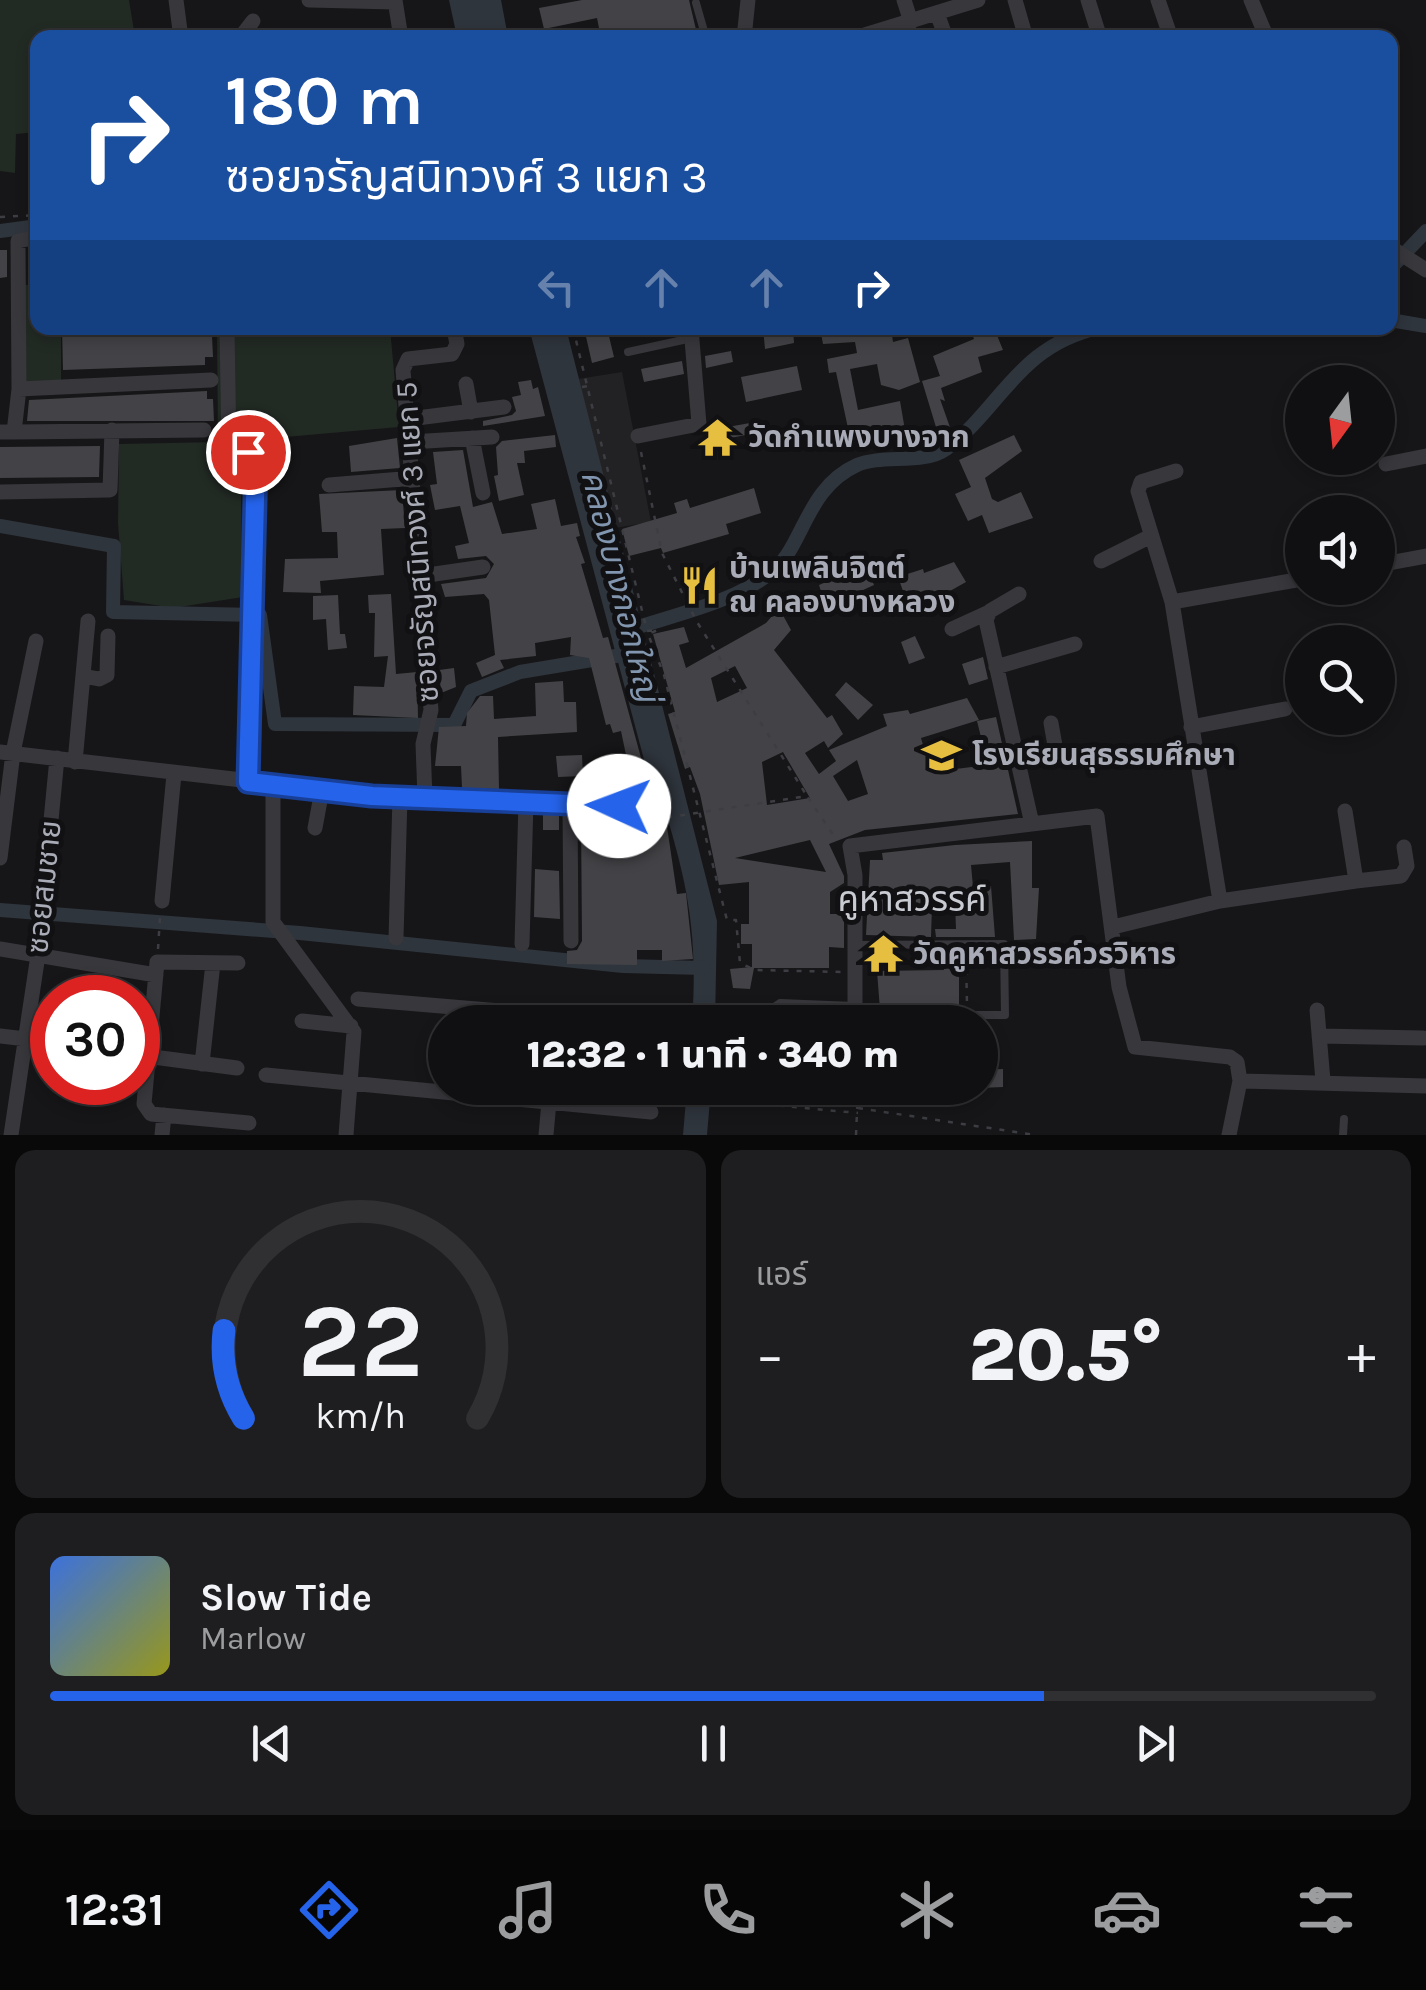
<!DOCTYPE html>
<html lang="th">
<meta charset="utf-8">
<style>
body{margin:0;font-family:Karla,"Noto Sans Thai",sans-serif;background:#1e1e20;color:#f1f3f6;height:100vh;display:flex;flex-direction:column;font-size:38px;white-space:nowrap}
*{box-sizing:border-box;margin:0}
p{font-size:32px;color:#9c9d9f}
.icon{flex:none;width:55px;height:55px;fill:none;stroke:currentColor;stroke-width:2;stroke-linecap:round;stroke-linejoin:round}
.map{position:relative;height:1135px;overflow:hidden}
.side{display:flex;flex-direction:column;gap:15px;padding:15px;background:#09090a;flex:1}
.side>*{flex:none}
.banner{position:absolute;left:30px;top:30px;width:1368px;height:305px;border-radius:20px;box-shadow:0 5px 15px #0003,0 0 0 2px #303032;background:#1a4fa0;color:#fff;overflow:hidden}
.needle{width:65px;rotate:195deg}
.controls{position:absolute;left:1285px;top:365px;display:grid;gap:20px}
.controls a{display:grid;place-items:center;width:110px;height:110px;border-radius:50%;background:#101012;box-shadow:0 5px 15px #0003,0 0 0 2px #303032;font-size:50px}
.speed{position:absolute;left:30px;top:975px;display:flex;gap:20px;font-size:50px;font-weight:700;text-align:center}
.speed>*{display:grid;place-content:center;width:130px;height:130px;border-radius:50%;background:#101012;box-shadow:0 5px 15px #0003,0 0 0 2px #303032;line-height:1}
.speed .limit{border:15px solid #d22;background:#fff;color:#111}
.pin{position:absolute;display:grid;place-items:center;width:85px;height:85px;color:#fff;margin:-42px;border:5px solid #fff;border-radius:50%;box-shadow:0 2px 10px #0007}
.me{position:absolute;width:110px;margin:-55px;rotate:272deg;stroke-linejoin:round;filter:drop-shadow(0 0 8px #0008)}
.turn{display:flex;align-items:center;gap:35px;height:210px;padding:0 30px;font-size:45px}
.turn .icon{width:130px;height:130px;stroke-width:2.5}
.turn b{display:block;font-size:70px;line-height:85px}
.lanes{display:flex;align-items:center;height:95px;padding:0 30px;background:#0003;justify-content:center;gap:50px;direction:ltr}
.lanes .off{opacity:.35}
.big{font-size:75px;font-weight:800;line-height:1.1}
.side .tile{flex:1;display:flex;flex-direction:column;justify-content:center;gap:15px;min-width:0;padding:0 35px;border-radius:20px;background:#1e1e20}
.side .dial{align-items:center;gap:0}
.dial svg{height:260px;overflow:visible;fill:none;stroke:#303032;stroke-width:7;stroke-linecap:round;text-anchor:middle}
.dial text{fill:#f1f3f6;stroke:none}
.song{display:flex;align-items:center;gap:30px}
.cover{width:120px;height:120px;border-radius:15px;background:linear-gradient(135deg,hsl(220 70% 55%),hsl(60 70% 35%))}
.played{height:10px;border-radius:5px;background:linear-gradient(90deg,#2563eb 75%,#303032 75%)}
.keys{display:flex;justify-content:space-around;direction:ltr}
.heat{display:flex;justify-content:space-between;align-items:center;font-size:55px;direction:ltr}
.side .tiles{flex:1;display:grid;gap:15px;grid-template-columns:1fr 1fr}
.tile:last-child{grid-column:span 2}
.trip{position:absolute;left:428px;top:1005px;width:570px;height:100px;border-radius:50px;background:#101012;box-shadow:0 5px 15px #0003,0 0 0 2px #303032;font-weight:800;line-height:100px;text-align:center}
.menu{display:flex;height:160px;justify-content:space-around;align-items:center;background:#060607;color:#9c9d9f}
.menu .icon{width:70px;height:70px}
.menu .selected{color:#2563eb}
.menu b{font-size:45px;color:#f1f3f6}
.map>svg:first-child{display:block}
</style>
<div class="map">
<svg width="1426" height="1135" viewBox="0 0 1426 1135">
<rect width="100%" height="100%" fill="#161618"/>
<path fill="#222224" d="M 622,372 L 651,522 L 615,528 L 578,379 Z"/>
<path fill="#222a24" d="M 0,0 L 129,0 L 135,37 L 38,38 L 37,132 L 16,134 L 15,173 L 0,171 Z
M 24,285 L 37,285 L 38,328 L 61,328 L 61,382 L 25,382 Z
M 217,328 L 390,328 L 399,427 L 240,441 L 243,597 L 173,608 L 124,600 L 118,523 L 119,444 L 218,442 Z"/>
<path fill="#2f353d" d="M 449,0 L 501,0 L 508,37 L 457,37 Z
M 529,328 L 566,328 L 717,921 L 715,1022 L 692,1022 C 699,925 685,873 656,781 L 650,782 Z
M 687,1088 L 711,1088 L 707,1135 L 683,1135 Z"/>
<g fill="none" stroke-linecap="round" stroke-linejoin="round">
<path stroke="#2f353d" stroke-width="4" d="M 778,1088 L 907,1102"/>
<path stroke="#2f353d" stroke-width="14" d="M 0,231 L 38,226
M 1390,269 L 1426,231
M 1390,320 L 1426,326
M 0,526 L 114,546 L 113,612 L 260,615 L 275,724 L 454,725 L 471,691 L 520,672 L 634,653
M 632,629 C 677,614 735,602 773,571 C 804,545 806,488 857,465 C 882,454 924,465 946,449 C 1002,407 1017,347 1098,328
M 0,910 L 300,933 L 623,966 L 704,968"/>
</g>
<path fill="#434347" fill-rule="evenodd" d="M 582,0 L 689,0 L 698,38 L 601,38 L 597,18 L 544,29 L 539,8 Z
M 38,249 L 38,276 L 30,277 L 29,250 Z
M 0,250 L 7,250 L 7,277 L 0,278 Z
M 62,328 L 192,328 L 193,337 L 212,336 L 213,357 L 205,357 L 205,365 L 63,370 Z
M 584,328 L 607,328 L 614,357 L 592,363 Z
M 763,328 L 793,328 L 794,343 L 765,349 Z
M 820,328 L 891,328 L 893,342 L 908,338 L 920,382 L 899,390 L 881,385 L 877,364 L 850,369 L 858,410 L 900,401 L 906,436 L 852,447 L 836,372 L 829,373 L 827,359 L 857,353 L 855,342 L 823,344 Z
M 970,328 L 994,328 L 1003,350 L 978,357 L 982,372 L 941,388 L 945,401 L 940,399 L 952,433 L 939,437 L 922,381 L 940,376 L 933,356 L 974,339 Z
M 731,351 L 733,362 L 706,368 L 705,356 Z
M 682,361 L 684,374 L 644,382 L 641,369 Z
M 797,366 L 802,390 L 746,402 L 741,377 Z
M 531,380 L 533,389 L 538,387 L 545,416 L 483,426 L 483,421 L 512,415 L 516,411 L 512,397 L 521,395 L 518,382 Z
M 207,391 L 207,399 L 213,399 L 214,421 L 27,421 L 29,400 Z
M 750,423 L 752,434 L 724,439 L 722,428 Z
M 555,435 L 556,447 L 524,451 L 525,463 L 517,463 L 524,495 L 499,501 L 494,476 L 498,475 L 496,447 L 502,441 Z
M 1014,435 L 1022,451 L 985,478 L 992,499 L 998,502 L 1021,492 L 1033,518 L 989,533 L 982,515 L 968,521 L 955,494 L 971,487 L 959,460 Z
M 397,438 L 400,468 L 351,472 L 349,446 Z
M 100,446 L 99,477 L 0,478 L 0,447 Z
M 463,450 L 473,507 L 492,502 L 502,534 L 537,529 L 531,504 L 555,499 L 561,526 L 577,523 L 580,536 L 576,537 L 585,563 L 581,564 L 603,638 L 608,637 L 649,787 L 656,785 L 666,820 L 677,894 L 686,893 L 693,959 L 662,961 L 662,950 L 637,950 L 637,965 L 567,964 L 567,951 L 577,950 L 582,941 L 581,816 L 644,823 L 641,796 L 636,797 L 634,790 L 620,793 L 615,757 L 626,755 L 621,731 L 613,733 L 610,724 L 606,725 L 589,658 L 570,655 L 571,637 L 535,643 L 536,656 L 500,660 L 504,668 L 482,677 L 476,663 L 495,655 L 489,600 L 484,594 L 445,597 L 441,584 L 486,578 L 494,564 L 486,556 L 458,559 L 455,546 L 469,543 L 460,506 L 435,510 L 430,485 L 437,484 L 433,452 Z
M 754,488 L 761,513 L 726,524 L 729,534 L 663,553 L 661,548 L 629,556 L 622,529 L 677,513 L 674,503 L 687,499 L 690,508 Z
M 402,490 L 405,528 L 381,529 L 384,575 L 320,581 L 321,593 L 283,592 L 285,559 L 338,558 L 337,532 L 322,532 L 319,494 Z
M 954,562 L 966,582 L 911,613 L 898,577 L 923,569 L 924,573 Z
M 866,565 L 874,585 L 826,607 L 819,585 Z
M 391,594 L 396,674 L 417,672 L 418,718 L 353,715 L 354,686 L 384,687 L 388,656 L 374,657 L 375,613 L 369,613 L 368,595 Z
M 338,595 L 340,634 L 345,634 L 347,648 L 328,650 L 326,619 L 313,620 L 313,596 Z
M 779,608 L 791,630 L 774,650 L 827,718 L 832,715 L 843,734 L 828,748 L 824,741 L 805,753 L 819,774 L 836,761 L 829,750 L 887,726 L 883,714 L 908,710 L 910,714 L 967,698 L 979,720 L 921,738 L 931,772 L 988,765 L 977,721 L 996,717 L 1018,814 L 865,830 L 829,844 L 844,876 L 844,883 L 830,892 L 830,914 L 844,914 L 844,948 L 829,947 L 829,968 L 754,968 L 750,989 L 733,988 L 730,969 L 752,967 L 752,944 L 741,944 L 741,924 L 749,924 L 749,882 L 719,885 L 700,794 L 690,767 L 685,769 L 668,714 L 675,712 L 653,634 L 684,627 L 689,642 L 679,645 L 686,668 L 766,623 ZM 735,666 L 747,688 L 717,702 L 711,678 ZM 783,752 L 810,798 L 767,805 L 762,762 ZM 857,760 L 868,794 L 848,801 L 833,776 ZM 810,840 L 826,872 L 735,858 Z
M 915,636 L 925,658 L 909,664 L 901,642 Z
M 983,657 L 988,679 L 969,685 L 962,664 Z
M 454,668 L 456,687 L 441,693 L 439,670 Z
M 563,681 L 564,702 L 576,702 L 577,732 L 498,737 L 499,789 L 462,788 L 461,766 L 435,766 L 439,727 L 466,726 L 467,713 L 480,696 L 493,696 L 494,719 L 536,716 L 535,683 Z
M 846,682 L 873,705 L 858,720 L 835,695 Z
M 582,755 L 583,776 L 558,777 L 556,756 Z
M 543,814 L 559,815 L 559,830 L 543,830 Z
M 1032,841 L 1032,888 L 1039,888 L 1036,939 L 1014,940 L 1010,862 L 971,865 L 973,887 L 991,886 L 995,937 L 936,937 L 935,929 L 956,929 L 955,904 L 932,906 L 931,937 L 866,935 L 870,860 L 883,860 L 882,853 L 955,845 Z
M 535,869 L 559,871 L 560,919 L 534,917 Z
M 944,952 L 959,952 L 959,1012 L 946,1012 L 946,1022 L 917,1022 L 917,1019 L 895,1018 L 895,1011 L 880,1010 L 877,971 L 944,970 Z
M 1003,1069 L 1003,1087 L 980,1088 L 980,1070 Z"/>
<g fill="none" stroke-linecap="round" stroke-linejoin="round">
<path stroke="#3d3e43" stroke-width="2.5" stroke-dasharray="5 8" stroke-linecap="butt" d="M 0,217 L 38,215
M 573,328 L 647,631 L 658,630 L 648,634 L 664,675 L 727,920 L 736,920 L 740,963 L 755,970 L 843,972
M 582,387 L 589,386
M 641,452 L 662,553 L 697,622 L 807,796
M 633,811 L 638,819 L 651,820 L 807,796 L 836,839
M 158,949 L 160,917
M 966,957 L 967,1004
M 740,1102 L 858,1113
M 858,1108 L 1035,1135
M 856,1135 L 858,1088"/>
<path stroke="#37373c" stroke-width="8" d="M 696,3 L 706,38
M 628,352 L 692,338
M 853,945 L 1004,944 L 1005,1015 L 967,1015 L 958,1022
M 770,1022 L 773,1008 L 780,1003 L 854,1006
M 1343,1135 L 1344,1119"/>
<path stroke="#37373c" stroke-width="15" d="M 176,0 L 181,38
M 309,0 L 395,2
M 395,0 L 401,38
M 904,0 L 911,22
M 1015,0 L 1026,38
M 1088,0 L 1100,38
M 1158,0 L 1171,38
M 1251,0 L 1267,38
M 937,13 L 946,38
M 240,38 L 253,21
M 744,38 L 748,0
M 855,38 L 978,0
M 1390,247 L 1426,270
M 227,328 L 229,450 L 248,453 L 255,459 L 248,781
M 466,384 L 471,412
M 19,389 L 211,380
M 409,419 L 504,407
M 0,432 L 14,432 L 19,389 L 18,241 L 38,237
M 14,432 L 204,430
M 638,436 L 699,424 L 691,328
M 472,438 L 483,493
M 411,442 L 492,437
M 1386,464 L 1426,456
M 1176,471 L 1141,482 L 1138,491 L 1172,602 L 1220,901
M 329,485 L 414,478
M 0,492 L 110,490 L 112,430
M 1101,561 L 1151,536
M 1378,565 L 1426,556
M 421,576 L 483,567
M 1019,594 L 990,611 L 986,620 L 1032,824
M 1172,602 L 1302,579
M 952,629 L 987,613
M 996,667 L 1075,644
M 83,676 L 99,679 L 107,675 L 108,636
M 1191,727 L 1285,709
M 0,752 L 372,795 L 619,806
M 1019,759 L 1056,751 L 1051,723
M 75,762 L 88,621
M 273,784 L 273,922 L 354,1032 L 346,1135
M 425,798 L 423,744 L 431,710 L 403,370 L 408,359 L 452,354 L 457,344 L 454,328
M 570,804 L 571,941
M 315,828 L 322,790
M 0,858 L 13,753 L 36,641
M 1356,881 L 1401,876 L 1407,866 L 1404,847
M 162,901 L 174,774
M 1113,927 L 1220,901 L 1356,881 L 1345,811
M 396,938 L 400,797
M 522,944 L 526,802
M 0,949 L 156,975
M 238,963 L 157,962 L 144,1104 L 151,1114 L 249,1123
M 358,999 L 630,1022
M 1317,1010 L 1323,1081
M 302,1021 L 351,1026
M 855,1022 L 855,875 L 850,846 L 1097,816 L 1119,987 L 1135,1047 L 1230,1057 L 1237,1062 L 1240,1081 L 1426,1086
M 0,1036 L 52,1042
M 1319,1036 L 1423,1038
M 138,1055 L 237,1068
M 202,1064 L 213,963
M 266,1075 L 651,1112
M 11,1135 L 38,955 L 57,758
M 162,1135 L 164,1115
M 546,1135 L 549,1102
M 1229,1135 L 1240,1081"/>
</g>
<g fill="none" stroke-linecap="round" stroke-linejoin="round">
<defs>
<path id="route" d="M 248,452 L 256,459 L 248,782 L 372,796 L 619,806"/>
</defs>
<use href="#route" stroke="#184099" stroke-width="25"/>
<use href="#route" stroke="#2563eb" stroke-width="18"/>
</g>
<defs>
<symbol id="temple-bare" viewBox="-9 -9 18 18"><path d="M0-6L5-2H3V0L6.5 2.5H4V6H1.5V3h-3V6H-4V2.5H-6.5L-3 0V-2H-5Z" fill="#e6be40" stroke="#111113" stroke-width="2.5" paint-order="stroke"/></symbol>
<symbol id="restaurant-bare" viewBox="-9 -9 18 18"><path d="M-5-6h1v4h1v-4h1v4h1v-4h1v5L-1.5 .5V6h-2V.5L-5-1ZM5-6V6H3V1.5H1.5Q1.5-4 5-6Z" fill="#e6be40" stroke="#111113" stroke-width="2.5" paint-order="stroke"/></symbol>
<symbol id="school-bare" viewBox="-9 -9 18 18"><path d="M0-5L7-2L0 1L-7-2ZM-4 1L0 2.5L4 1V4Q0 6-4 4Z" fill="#e6be40" stroke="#111113" stroke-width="2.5" paint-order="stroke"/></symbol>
</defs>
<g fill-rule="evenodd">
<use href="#temple-bare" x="690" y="410" width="55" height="55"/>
<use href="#restaurant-bare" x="672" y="558" width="55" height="55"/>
<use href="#school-bare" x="914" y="728" width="55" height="55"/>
<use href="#temple-bare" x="856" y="926" width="55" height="55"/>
</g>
<g text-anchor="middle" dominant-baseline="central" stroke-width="10" stroke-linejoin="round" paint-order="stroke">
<g font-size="30" font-weight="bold" fill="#a9acb7" stroke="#111113" text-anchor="start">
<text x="748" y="437">วัดกำแพงบางจาก</text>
<text x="729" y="568">บ้านเพลินจิตต์<tspan x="729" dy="34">ณ คลองบางหลวง</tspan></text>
<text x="972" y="755">โรงเรียนสุธรรมศึกษา</text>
<text x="913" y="954">วัดคูหาสวรรค์วรวิหาร</text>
</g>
<g font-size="30" fill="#a9acb7" stroke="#111113">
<text transform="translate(417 542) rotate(-94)">ซอยจรัญสนิทวงศ์ 3 แยก 5</text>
<text transform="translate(44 887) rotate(-84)">ซอยสมชาย</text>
</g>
<g font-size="32" font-style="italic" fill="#8296af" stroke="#111113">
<text transform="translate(620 586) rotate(76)">คลองบางกอกใหญ่</text>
</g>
<g font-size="35" fill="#c9cbd3" stroke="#111113">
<text x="912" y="899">คูหาสวรรค์</text>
</g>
</g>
</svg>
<div class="controls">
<a><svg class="needle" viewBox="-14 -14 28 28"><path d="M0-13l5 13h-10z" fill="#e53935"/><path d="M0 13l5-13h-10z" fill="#9c9d9f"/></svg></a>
<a><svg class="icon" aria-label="sound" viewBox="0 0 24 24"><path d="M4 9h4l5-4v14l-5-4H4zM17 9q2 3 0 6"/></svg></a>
<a><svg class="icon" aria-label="search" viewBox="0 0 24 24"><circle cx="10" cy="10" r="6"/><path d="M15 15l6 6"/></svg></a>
</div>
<div class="speed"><div class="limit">30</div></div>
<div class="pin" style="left:248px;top:452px;background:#d93025"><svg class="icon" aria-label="arrive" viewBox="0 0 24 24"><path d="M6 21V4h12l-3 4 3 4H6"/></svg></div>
<svg class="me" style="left:619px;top:806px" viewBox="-20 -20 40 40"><circle r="19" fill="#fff"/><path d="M0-13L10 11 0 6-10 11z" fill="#2563eb"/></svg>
<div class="trip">12:32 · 1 นาที · 340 m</div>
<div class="banner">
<div class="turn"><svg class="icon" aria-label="right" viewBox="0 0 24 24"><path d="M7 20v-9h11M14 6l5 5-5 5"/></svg><div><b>180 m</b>ซอยจรัญสนิทวงศ์ 3 แยก 3</div></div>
<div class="lanes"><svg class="icon off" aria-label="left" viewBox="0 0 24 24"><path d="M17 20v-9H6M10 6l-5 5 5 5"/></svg><svg class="icon off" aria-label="ahead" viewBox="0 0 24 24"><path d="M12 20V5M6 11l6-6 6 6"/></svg><svg class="icon off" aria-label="ahead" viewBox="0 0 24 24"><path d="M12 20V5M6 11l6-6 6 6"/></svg><svg class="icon" aria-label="right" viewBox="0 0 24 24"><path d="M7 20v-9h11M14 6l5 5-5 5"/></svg></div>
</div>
</div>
<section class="side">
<div class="tiles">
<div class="tile dial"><svg viewBox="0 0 100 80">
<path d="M14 69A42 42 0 1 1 86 69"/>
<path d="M14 69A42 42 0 0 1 8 42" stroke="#2563eb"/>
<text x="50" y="56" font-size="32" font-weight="700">22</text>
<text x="50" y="72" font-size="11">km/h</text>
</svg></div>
<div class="tile"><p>แอร์</p>
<div class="heat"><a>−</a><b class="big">20.5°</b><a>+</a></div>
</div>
<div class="tile">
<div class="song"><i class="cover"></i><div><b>Slow Tide</b><p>Marlow</p></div></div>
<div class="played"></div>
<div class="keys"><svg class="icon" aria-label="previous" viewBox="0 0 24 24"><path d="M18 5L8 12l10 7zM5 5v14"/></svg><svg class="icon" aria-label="pause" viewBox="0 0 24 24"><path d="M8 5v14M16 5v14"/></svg><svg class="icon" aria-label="next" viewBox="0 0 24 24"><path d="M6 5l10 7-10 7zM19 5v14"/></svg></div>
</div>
</div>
</section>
<nav class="menu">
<b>12:31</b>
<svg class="icon selected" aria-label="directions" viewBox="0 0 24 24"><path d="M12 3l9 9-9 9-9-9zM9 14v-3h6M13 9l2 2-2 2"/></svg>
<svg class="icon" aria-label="music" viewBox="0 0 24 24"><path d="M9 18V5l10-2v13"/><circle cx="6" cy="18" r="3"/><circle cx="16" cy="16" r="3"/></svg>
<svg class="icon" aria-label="phone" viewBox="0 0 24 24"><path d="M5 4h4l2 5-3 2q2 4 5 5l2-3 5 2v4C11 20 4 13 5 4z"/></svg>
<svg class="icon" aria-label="climate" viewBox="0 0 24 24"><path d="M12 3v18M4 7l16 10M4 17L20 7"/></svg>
<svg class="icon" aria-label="car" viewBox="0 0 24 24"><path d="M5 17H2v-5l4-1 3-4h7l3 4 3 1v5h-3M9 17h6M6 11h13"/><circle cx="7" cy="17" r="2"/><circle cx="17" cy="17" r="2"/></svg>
<svg class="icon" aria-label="filters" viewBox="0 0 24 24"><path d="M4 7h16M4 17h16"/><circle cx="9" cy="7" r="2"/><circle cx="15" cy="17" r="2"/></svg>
</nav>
